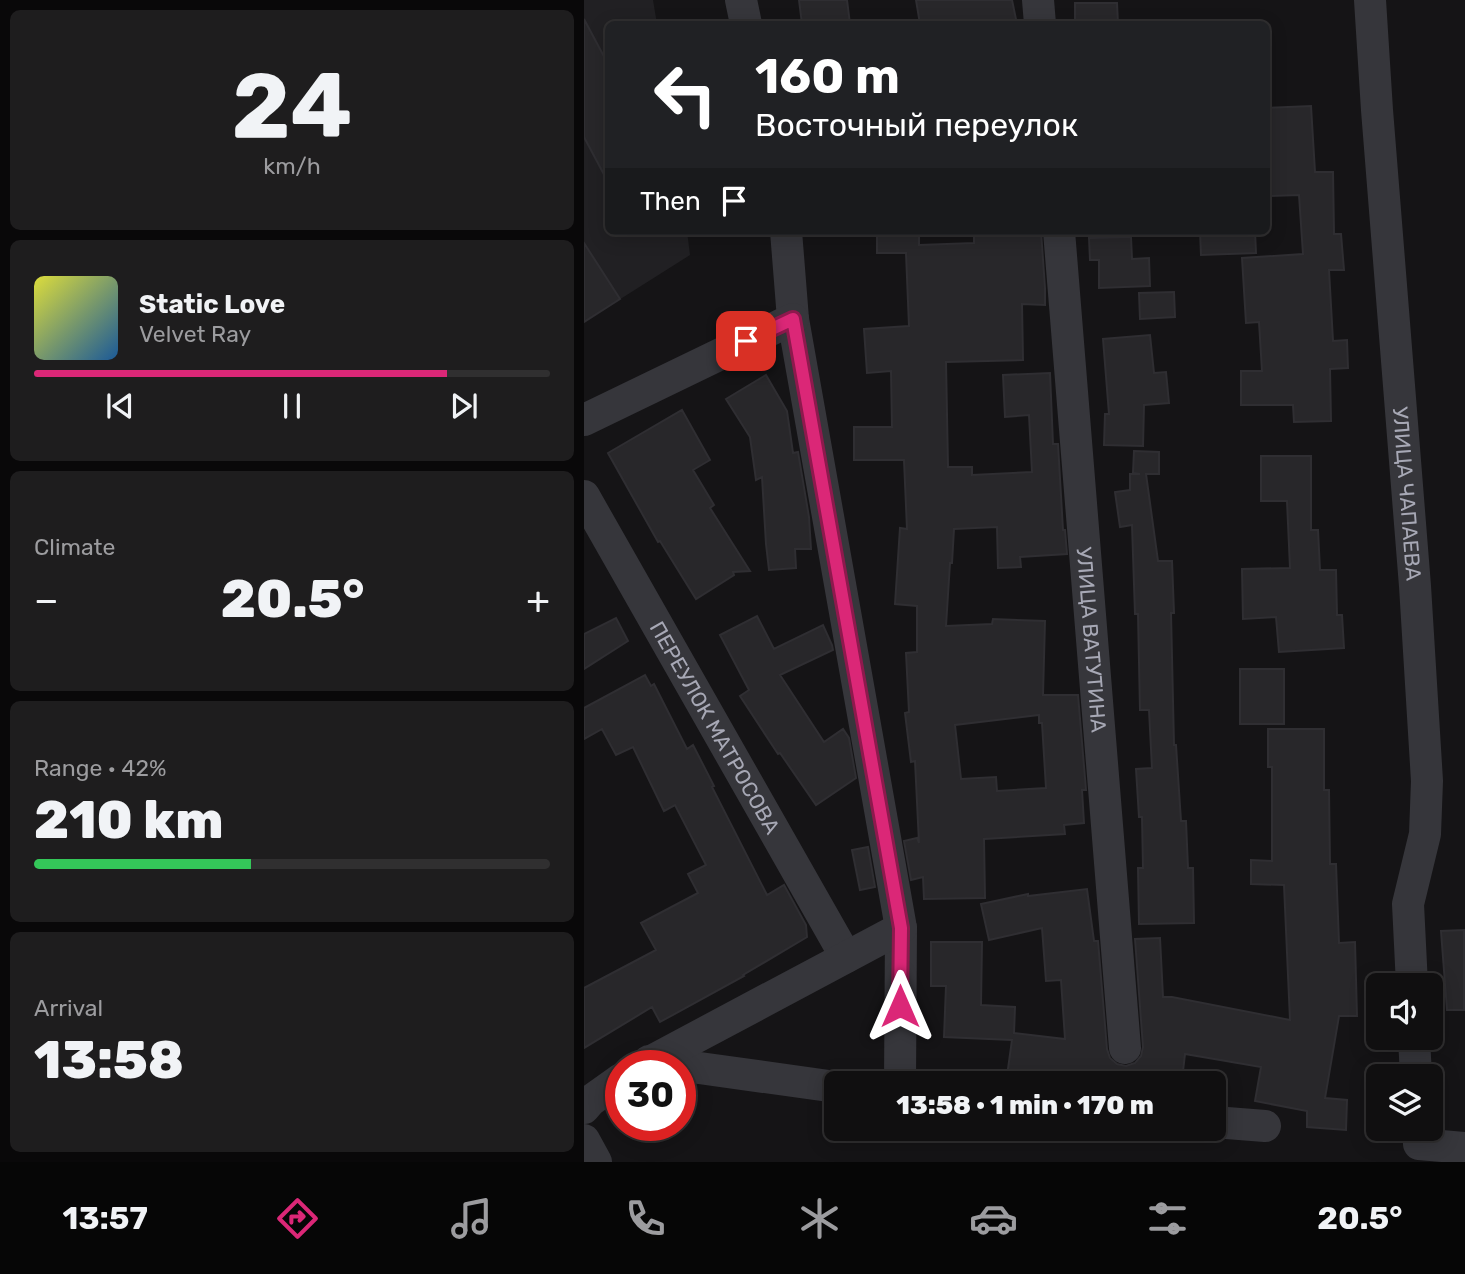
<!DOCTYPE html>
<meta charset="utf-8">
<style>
body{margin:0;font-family:Rubik,sans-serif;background:#1e1d1e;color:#f1f3f6;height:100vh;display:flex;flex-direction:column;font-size:26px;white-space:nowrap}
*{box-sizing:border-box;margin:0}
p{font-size:23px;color:#9c9c9f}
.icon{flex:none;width:38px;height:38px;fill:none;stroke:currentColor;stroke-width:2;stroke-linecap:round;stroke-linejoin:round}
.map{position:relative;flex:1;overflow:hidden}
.details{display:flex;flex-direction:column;gap:10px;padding:10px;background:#090809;width:584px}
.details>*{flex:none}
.guide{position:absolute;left:21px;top:21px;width:665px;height:214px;border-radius:10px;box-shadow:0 4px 18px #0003,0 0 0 2px #302f30;background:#202124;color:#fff;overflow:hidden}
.buttons{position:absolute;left:782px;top:973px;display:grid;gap:14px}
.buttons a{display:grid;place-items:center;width:77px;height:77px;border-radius:10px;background:#100f10;box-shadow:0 4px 18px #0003,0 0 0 2px #302f30;font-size:35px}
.speed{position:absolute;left:21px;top:1050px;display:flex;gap:14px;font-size:35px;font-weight:700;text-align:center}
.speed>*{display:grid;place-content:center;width:91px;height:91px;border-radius:50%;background:#100f10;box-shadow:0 4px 18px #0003,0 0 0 2px #302f30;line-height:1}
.speed .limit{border:10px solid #d22;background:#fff;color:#111}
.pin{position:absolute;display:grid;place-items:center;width:60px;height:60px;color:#fff;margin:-30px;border-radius:14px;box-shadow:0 4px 10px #0006}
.me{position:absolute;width:77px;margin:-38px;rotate:0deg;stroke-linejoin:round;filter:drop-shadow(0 0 5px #0008)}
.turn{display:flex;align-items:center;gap:24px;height:147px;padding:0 35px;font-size:32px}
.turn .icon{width:91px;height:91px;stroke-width:2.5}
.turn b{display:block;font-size:49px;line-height:60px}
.then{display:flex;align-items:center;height:66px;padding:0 35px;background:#0003;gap:14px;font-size:26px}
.big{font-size:52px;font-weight:800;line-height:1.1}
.details .card{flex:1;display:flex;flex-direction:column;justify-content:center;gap:10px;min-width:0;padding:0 24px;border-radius:10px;background:#1e1d1e}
.details .dial{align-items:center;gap:0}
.dial b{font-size:91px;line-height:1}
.song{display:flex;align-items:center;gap:21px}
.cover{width:84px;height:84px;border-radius:10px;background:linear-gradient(135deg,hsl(60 70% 55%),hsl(210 70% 35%))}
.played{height:7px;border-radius:4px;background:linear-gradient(90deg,#db2777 80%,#302f30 80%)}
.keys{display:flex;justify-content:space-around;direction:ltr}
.heat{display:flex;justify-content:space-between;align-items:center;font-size:38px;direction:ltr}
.charge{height:10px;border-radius:5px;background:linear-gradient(90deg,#34c759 42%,#302f30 0)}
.trip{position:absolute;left:240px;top:1071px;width:402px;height:70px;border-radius:10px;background:#100f10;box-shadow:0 4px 18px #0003,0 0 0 2px #302f30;font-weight:800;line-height:70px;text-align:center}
.tab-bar{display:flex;height:112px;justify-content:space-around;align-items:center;background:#060606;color:#9c9c9f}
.tab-bar .icon{width:49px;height:49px}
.tab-bar .on{color:#db2777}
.tab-bar b{font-size:32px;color:#f1f3f6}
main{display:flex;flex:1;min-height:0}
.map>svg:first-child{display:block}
</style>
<main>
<section class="details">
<div class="card dial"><b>24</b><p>km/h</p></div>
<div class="card">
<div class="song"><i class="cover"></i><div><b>Static Love</b><p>Velvet Ray</p></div></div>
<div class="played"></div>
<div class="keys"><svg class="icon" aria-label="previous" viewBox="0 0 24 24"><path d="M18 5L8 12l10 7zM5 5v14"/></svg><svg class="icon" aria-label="pause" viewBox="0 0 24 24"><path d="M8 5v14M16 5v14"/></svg><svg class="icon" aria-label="next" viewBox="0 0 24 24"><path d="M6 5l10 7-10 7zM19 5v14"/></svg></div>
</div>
<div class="card"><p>Climate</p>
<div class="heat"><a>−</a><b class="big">20.5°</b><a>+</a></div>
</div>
<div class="card"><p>Range · 42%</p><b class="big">210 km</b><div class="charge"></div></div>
<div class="card"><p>Arrival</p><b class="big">13:58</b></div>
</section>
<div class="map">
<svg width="881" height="1162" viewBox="0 0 881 1162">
<rect width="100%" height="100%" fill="#151416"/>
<path fill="#212023" d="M 0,0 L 69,0 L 73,24 L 24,24 L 24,231 L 103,231 L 106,255 L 0,322 Z"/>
<path fill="#28272a" stroke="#2f2e32" stroke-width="2" fill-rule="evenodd" d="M 215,0 L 263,0 L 266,24 L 218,24 Z
M 332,0 L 428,0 L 433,24 L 336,24 Z
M 491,3 L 533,3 L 534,24 L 491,24 Z
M 0,19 L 24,64 L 24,182 L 0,137 Z
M 727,106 L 731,172 L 749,172 L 750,234 L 757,234 L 760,270 L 745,270 L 749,341 L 763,340 L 764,368 L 746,369 L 747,421 L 710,422 L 709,405 L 657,405 L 657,371 L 678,371 L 675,322 L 662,323 L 658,258 L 719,254 L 715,195 L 682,196 L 682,108 Z
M 293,231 L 335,231 L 335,245 L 390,243 L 390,231 L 457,231 L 461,288 L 461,305 L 438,304 L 439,360 L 362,362 L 364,467 L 388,467 L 388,475 L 448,472 L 445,415 L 421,417 L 419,375 L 466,373 L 469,444 L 474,444 L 479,530 L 481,530 L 483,554 L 436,557 L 437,567 L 414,568 L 413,527 L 370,529 L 368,563 L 366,563 L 362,626 L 408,624 L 409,619 L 461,621 L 459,695 L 494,695 L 502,790 L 498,790 L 500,823 L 480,825 L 481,834 L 400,839 L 401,898 L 340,899 L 339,877 L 327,880 L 320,841 L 333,838 L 335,843 L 331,761 L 327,762 L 321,713 L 325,712 L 322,653 L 333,652 L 333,606 L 311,604 L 316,528 L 323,529 L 320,460 L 270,460 L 270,427 L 308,427 L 307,371 L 283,373 L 280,329 L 325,326 L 322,253 L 293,253 ZM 455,715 L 455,723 L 458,723 L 462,788 L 413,791 L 412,777 L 377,779 L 371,725 Z
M 616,231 L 671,231 L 672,253 L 617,255 Z
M 547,237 L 548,259 L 565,258 L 566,286 L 515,288 L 515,260 L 506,260 L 505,238 Z
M 0,243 L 36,299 L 0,322 Z
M 590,292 L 591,317 L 556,319 L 555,293 Z
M 566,335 L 570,373 L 582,372 L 585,403 L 560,405 L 559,446 L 520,445 L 521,414 L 525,414 L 519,339 Z
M 182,375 L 203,411 L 209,453 L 214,452 L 225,517 L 227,549 L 211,549 L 212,568 L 185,570 L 182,544 L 178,477 L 172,480 L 166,437 L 142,399 Z
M 98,410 L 126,460 L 109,470 L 130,505 L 126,508 L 166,571 L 149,572 L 150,575 L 112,599 L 76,541 L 74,542 L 24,453 Z
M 550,451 L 575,452 L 575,474 L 562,474 L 574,561 L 588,561 L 590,613 L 587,613 L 590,745 L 592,745 L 597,821 L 602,821 L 604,868 L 609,868 L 610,923 L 555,924 L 554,868 L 559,868 L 558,817 L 555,817 L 552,769 L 568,768 L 565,710 L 556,710 L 554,614 L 551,614 L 548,525 L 536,527 L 531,492 L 546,490 L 546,474 L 556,474 L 549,473 Z
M 677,456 L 727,456 L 727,530 L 734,530 L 736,570 L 752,570 L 753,615 L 758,615 L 760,648 L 695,652 L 692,617 L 659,619 L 658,569 L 706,568 L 703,501 L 677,501 Z
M 173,616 L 190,649 L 239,625 L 248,645 L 249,650 L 196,675 L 240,742 L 259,729 L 265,738 L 272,778 L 232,805 L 196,753 L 194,754 L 156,696 L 165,690 L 136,635 Z
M 32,618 L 44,641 L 0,669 L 0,634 Z
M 656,669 L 700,669 L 700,724 L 656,724 Z
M 61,675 L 67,686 L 70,684 L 103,749 L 109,745 L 130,786 L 128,787 L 183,895 L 200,885 L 222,925 L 223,937 L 159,975 L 160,976 L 76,1022 L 68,1007 L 0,1048 L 0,988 L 72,950 L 57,923 L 114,893 L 104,874 L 122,865 L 91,805 L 80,811 L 49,747 L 32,755 L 18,729 L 0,739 L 0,708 Z
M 684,729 L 740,729 L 740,790 L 745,790 L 746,864 L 752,864 L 755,943 L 771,942 L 773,1016 L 755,1016 L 741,1098 L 763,1100 L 762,1130 L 723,1127 L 723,1111 L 671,1101 L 677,1067 L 601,1054 L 598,1080 L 542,1072 L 465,1071 L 464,1081 L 423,1076 L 428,1040 L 360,1037 L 362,986 L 347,986 L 347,942 L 398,942 L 397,1005 L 431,1007 L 430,1033 L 481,1039 L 477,980 L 462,981 L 458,928 L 405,940 L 397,904 L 444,894 L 444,896 L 503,889 L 510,941 L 514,941 L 523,1049 L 526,1058 L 533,1064 L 542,1066 L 551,1063 L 557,1056 L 559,1047 L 551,939 L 576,938 L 579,997 L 588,997 L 706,1020 L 700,885 L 667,884 L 667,860 L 688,861 L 688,767 L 684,767 Z
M 284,847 L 291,887 L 276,890 L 268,850 Z
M 880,930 L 880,1010 L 863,1010 L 857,931 Z"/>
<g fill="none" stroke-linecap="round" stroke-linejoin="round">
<g stroke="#36363b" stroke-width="32">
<path d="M 157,0 L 162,24"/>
<path d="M 454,0 L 456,24"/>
<path id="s1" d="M 786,0 L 793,110 L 831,586 L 843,781 L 841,834 L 824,904 L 828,985"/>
<path d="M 202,231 L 209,319 L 317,928 L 316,1083"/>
<path id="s2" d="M 475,231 L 541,1048"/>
<path d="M 0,420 L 209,319"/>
<path id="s3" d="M 0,496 L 262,957"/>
<path d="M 830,1038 L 832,1076"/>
<path d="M 65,1061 L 252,1087"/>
<path d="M 58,1066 L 317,928"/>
<path d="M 0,1108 L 6,1101 L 37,1079"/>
<path d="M 630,1122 L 681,1126"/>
<path d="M 834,1129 L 835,1144 L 881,1148"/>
<path d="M 0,1140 L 12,1162"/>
</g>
</g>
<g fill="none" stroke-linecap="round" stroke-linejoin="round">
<defs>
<path id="route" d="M 162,341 L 209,319 L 317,928 L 316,1006"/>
</defs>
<use href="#route" stroke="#8e194d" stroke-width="18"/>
<use href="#route" stroke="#db2777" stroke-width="12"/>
</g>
<g text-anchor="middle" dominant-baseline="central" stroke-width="7" stroke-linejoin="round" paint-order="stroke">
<g font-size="21" fill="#a7a8b5" stroke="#100f11">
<text stroke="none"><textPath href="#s1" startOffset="495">УЛИЦА ЧАПАЕВА</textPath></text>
<text stroke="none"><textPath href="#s2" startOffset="410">УЛИЦА ВАТУТИНА</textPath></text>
<text stroke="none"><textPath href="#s3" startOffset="266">ПЕРЕУЛОК МАТРОСОВА</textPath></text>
</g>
</g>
</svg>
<div class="buttons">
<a><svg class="icon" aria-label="sound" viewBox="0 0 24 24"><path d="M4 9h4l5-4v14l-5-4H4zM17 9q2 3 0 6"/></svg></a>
<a><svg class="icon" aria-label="layers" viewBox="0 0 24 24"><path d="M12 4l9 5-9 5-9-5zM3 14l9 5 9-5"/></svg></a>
</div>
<div class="speed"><div class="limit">30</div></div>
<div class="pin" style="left:162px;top:341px;background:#d93025"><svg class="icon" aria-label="arrive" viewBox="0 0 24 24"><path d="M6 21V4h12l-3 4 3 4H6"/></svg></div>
<svg class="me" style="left:316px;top:1006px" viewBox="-20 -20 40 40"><path d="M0-17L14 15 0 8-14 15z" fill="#db2777" stroke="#fff" stroke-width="4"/></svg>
<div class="trip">13:58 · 1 min · 170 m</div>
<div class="guide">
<div class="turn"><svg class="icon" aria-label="left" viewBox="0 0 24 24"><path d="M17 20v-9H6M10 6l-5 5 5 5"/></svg><div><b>160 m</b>Восточный переулок</div></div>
<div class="then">Then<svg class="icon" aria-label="arrive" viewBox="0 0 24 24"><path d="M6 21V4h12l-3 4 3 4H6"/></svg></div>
</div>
</div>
</main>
<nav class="tab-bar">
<b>13:57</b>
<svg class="icon on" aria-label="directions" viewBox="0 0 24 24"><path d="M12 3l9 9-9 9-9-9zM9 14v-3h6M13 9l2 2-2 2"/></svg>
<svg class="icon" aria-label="music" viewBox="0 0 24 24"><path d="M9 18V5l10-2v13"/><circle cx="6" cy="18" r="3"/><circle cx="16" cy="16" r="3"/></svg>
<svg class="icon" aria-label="phone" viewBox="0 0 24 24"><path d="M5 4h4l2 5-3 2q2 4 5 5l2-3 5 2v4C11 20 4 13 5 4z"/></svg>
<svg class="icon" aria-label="climate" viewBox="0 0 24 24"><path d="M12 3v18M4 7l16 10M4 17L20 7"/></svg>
<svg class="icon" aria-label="car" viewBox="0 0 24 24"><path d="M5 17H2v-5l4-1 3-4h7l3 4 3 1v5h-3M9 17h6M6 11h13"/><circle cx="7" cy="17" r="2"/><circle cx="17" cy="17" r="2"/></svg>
<svg class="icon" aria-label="filters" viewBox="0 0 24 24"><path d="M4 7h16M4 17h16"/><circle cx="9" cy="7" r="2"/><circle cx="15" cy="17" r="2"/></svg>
<b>20.5°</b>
</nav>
